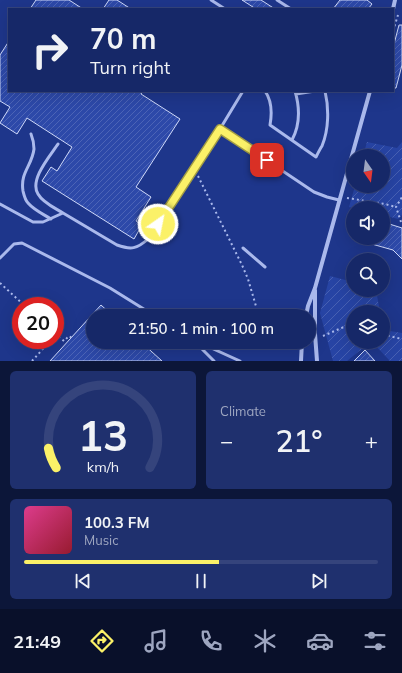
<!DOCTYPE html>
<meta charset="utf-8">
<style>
body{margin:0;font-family:Mulish,sans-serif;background:#1f306e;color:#f1f3f6;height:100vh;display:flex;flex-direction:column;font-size:15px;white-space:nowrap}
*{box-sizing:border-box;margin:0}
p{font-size:13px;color:#9ea6c0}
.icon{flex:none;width:22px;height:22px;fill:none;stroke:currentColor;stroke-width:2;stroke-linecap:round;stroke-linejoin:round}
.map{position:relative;height:361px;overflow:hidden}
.panel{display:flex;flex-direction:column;gap:10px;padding:10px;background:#0c1639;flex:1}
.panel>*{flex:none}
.top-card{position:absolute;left:8px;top:8px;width:386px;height:84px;border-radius:0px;box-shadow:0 4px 16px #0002,0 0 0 1px #35447c;background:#162868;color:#f1f3f6;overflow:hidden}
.needle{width:26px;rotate:166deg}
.tools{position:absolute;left:346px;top:149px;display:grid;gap:8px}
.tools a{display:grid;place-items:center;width:44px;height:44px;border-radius:50%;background:#162868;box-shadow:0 4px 16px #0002,0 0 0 1px #35447c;font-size:20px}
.speed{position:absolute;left:12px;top:297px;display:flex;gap:8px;font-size:20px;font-weight:700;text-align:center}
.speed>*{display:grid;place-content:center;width:52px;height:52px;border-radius:50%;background:#162868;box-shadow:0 4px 16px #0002,0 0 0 1px #35447c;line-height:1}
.speed .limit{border:6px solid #d22;background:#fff;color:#111}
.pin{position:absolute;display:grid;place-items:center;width:34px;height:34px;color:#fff;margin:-17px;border-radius:8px;box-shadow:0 2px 6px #0006}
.me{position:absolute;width:44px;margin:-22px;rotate:33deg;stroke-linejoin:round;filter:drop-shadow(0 0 3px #0008)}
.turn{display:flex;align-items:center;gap:14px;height:84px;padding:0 16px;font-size:18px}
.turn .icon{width:52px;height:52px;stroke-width:2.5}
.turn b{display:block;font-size:28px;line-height:34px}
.big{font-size:30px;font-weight:600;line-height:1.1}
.panel .tile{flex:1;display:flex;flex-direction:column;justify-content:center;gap:6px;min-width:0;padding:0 14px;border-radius:6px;background:#1f306e}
.panel .dial{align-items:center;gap:0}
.dial svg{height:104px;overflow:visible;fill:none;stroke:#35447c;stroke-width:7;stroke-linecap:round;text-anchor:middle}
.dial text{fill:#f1f3f6;stroke:none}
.song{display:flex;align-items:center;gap:12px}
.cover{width:48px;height:48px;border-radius:6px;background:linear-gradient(135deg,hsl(330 70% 55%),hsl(350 70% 35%))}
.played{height:4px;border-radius:2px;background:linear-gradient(90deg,#fbf168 55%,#35447c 55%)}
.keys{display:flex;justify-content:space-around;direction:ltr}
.heat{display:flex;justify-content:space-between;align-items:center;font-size:22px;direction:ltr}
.panel .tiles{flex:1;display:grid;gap:10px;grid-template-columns:1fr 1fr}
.tile:last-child{grid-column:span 2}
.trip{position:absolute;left:86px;top:309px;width:230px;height:40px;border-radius:20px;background:#162868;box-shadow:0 4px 16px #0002,0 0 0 1px #35447c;font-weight:600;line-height:40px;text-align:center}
.tab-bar{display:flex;height:64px;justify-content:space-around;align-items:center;background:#09102a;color:#9ea6c0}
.tab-bar .icon{width:28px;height:28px}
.tab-bar .active{color:#fbf168}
.tab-bar b{font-size:18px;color:#f1f3f6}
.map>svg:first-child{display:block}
</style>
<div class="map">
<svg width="402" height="361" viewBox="0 0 402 361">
<defs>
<pattern id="garden-furrows" width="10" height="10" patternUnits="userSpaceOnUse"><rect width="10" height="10" fill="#2744a4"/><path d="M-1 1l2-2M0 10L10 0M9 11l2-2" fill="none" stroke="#4760b2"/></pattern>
<pattern id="building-hatch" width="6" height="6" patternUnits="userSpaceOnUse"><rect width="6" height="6" fill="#2d49a9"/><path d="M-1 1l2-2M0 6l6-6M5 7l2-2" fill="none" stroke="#4c64b6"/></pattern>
</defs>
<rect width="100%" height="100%" fill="#1e368b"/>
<path fill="url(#garden-furrows)" d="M 367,142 L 397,148 L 402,142 L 402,215 L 398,219 L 383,215 L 383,208 L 353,208 L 349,207 L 355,186 L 383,186 L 383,156 L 363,156 Z
M 330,276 L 353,282 L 353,290 L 376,290 L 380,312 L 353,312 L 353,342 L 370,342 L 347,361 L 333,361 L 320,313 Z
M 383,317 L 390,331 L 402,333 L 402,361 L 390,361 L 372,342 L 383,342 Z"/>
<path fill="url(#building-hatch)" stroke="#cfd9f9" d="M 36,0 L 69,0 L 83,9 L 30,9 Z
M 109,0 L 117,0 L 131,9 L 103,9 Z
M 242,0 L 261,0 L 275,9 L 256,9 Z
M 340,0 L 367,0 L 372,4 L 368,9 L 333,9 Z
M 399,25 L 402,25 L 402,65 L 396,88 L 393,88 L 393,48 Z
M 9,41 L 9,91 L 143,91 L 141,94 L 180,119 L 136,187 L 151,197 L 136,221 L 142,225 L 134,239 L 42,181 L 51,167 L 57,171 L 72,147 L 27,118 L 17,134 L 0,123 L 10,107 L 0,101 L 0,55 Z
M 383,222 L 402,228 L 402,259 L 393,250 L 361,241 L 361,238 L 383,238 Z
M 101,305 L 113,316 L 93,316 L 93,342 L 141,342 L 162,361 L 50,361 Z
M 365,350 L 375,361 L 354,361 Z"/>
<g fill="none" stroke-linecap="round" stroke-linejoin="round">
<path stroke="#aab9ec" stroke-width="2" stroke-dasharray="2 3" stroke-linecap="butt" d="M 393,31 L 398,15
M 198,176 L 242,265 L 248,279 L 258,313
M 347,198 L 385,204 L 396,207
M 401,222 L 396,207 L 402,197
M 0,283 L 25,306
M 55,333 L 64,341 L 69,336 L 72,338
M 383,334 L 385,335 L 402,339
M 323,336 L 353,323
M 32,361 L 51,340"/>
<path stroke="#aab9ec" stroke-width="3" d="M 211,0 L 225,9
M 277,0 L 291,9
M 265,91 C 272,101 272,114 270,125 L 316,157 C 318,153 320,149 322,146 C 329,129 329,108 325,91
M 296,94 L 315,91
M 220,129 L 314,192 L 327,197 L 339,200
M 31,134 C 33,139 34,144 34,149 C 32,166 20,172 23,191 C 24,195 25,200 28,203 C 34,210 43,214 51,219
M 292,140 C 300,125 300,108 295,91
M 58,144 C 50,156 29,180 38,194 C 43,203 55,208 63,213
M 0,204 L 33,222 L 43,222 L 63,213 L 117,245 C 131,250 137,249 148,239 L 220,129 L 243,91
M 243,248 L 265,267
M 0,258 L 14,244 L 22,243 L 110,288 L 155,316
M 195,342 L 214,361
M 198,342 L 240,361"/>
<path stroke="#aab9ec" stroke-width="4" d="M 393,9 L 395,0
M 315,290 L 315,334 L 317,361
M 306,316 L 308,306 L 315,288 L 370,91
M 301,361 L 302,342"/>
</g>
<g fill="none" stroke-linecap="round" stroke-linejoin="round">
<defs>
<path id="route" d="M 158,224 L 220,129 L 267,160"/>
</defs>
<use href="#route" stroke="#a39d44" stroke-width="10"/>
<use href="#route" stroke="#fbf168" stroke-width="7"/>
</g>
</svg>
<div class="tools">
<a><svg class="needle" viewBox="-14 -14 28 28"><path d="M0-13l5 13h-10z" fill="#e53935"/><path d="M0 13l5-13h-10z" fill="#9ea6c0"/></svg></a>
<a><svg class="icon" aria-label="sound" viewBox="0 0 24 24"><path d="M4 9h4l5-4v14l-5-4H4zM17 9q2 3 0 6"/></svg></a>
<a><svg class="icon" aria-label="search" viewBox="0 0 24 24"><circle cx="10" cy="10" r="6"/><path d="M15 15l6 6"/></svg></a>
<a><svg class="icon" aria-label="layers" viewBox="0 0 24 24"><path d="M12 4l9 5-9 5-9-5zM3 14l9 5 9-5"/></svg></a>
</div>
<div class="speed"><div class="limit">20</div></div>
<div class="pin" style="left:267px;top:160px;background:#d93025"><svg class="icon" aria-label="arrive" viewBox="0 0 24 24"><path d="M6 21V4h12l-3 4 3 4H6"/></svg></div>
<svg class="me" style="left:158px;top:224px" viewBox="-20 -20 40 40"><circle r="17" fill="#fbf168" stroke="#fff" stroke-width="3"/><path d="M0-11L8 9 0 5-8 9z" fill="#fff"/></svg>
<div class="trip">21:50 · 1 min · 100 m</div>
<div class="top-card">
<div class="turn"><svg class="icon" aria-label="right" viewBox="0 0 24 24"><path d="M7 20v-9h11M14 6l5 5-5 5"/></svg><div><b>70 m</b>Turn right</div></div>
</div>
</div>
<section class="panel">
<div class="tiles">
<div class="tile dial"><svg viewBox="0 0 100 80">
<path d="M14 69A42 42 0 1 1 86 69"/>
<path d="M14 69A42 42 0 0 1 8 54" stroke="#fbf168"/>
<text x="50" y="56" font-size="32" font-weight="700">13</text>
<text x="50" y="72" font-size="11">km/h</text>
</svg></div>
<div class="tile"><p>Climate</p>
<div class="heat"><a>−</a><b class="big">21°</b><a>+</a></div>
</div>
<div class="tile">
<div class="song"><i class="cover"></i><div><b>100.3 FM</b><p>Music</p></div></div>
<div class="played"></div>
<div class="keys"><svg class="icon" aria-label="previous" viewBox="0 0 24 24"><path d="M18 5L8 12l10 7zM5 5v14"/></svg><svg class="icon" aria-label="pause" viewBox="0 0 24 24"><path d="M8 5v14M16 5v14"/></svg><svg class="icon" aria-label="next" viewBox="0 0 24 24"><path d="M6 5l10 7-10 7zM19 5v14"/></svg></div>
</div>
</div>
</section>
<nav class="tab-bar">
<b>21:49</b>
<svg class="icon active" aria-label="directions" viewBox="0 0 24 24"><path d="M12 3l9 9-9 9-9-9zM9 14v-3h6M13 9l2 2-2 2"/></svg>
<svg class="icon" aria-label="music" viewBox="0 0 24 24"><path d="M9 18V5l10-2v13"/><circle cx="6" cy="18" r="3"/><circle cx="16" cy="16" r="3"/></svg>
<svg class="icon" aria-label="phone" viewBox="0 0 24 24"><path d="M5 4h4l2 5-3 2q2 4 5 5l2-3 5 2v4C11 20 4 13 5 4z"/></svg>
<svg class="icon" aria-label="climate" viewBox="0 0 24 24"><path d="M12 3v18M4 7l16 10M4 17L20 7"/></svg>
<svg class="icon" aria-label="car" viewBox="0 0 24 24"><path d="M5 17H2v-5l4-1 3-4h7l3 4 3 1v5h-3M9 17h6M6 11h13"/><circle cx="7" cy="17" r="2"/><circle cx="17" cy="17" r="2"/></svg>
<svg class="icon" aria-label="filters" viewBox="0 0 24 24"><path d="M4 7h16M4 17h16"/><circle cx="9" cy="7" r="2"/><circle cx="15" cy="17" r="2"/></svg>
</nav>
